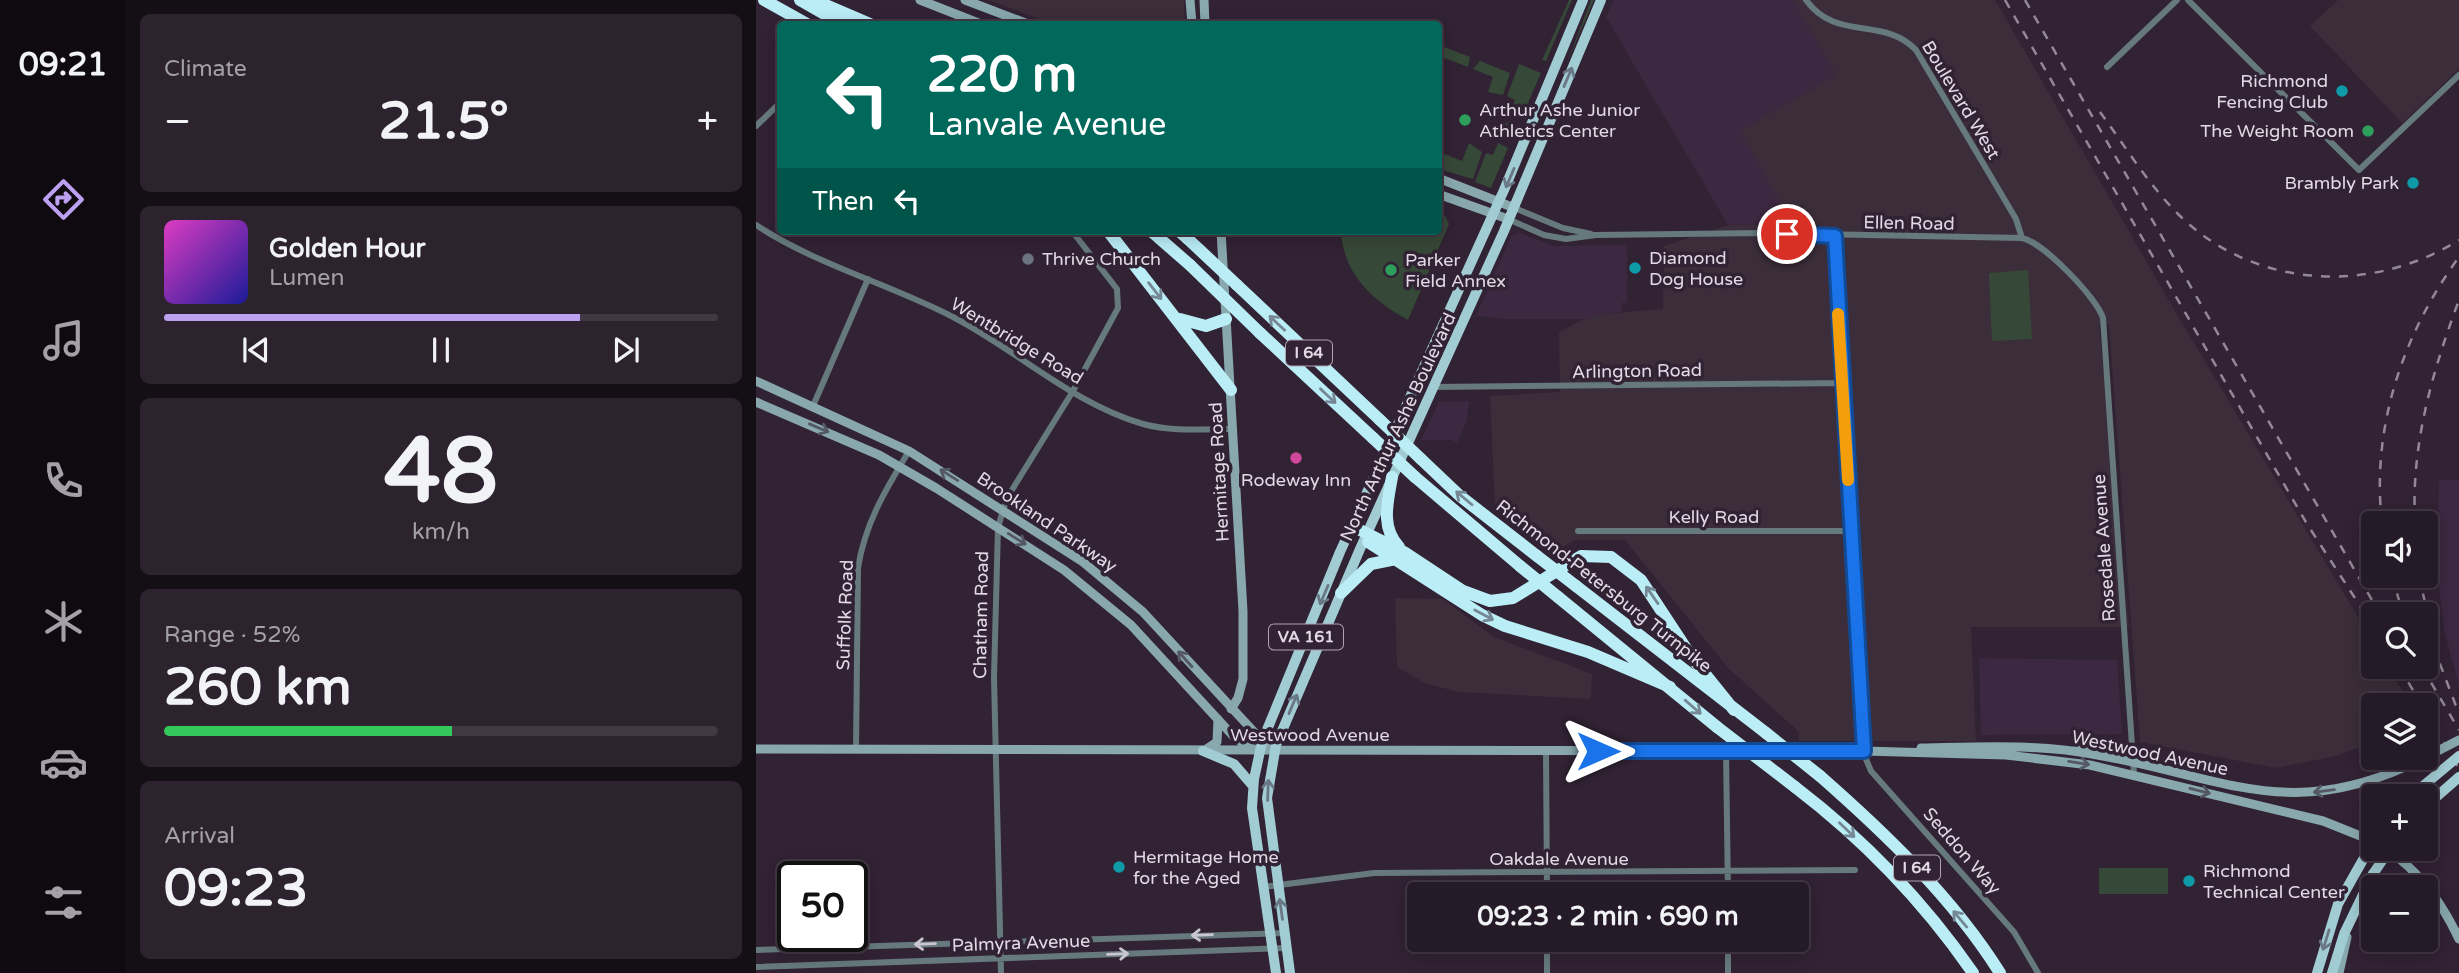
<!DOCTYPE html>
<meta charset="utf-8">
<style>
body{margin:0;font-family:"Varela Round",sans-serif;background:#2d232f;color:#f1f3f6;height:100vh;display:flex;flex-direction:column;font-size:26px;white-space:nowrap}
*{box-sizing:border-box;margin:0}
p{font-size:23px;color:#a3a1a7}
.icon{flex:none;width:38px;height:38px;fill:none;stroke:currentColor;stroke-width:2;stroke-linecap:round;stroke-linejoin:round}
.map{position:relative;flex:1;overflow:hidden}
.drawer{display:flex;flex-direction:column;gap:14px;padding:14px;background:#140e15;width:630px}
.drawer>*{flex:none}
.guide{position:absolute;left:21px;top:21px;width:665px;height:214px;border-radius:7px;box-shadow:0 4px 18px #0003,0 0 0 2px #423844;background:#00695c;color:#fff;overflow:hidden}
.buttons{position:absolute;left:1605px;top:511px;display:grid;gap:14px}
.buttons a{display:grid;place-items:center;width:77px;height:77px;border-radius:7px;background:#251a27;box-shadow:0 4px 18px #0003,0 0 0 2px #423844;font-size:35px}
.speed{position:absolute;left:21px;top:861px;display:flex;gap:14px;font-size:35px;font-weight:700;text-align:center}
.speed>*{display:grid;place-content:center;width:91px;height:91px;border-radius:50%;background:#251a27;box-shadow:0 4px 18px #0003,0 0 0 2px #423844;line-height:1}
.speed .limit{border:4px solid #111;border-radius:10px;background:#fff;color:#111}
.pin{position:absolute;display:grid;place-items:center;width:60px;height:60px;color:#fff;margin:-30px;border:4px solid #fff;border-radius:50%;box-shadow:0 2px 7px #0007}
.me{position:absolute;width:77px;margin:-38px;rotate:90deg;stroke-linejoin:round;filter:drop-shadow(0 0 5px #0008)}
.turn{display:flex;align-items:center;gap:24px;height:147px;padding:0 35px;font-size:32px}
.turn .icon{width:91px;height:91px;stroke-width:2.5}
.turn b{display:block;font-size:49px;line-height:60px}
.then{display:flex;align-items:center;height:66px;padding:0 35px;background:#0003;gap:14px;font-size:26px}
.big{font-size:52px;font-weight:700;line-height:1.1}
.drawer .tile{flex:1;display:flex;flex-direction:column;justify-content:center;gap:10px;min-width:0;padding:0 24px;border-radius:10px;background:#2d232f}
.drawer .dial{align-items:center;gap:0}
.dial b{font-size:91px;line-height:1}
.song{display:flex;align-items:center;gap:21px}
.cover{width:84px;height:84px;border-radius:10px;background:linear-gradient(135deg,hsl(310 70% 55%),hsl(240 70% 35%))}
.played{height:7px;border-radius:4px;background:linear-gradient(90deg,#bca0f2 75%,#423844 75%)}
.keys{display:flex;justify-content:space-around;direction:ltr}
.heat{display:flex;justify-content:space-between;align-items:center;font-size:38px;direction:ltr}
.charge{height:10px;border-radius:5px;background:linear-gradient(90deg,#34c759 52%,#423844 0)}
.trip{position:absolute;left:651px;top:882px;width:402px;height:70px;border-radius:7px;background:#251a27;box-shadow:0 4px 18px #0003,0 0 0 2px #423844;font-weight:700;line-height:70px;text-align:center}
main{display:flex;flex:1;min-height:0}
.menu{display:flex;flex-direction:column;width:126px;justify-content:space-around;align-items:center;background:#0f0a10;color:#a3a1a7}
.menu .icon{width:49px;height:49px}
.menu .current{color:#bca0f2}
.menu b{font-size:32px;color:#f1f3f6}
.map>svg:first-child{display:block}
</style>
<main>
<nav class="menu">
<b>09:21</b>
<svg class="icon current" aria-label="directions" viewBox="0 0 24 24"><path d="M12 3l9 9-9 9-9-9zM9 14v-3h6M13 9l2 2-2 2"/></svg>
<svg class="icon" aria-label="music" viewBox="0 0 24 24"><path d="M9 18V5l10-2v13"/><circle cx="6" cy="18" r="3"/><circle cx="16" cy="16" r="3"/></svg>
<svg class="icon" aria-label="phone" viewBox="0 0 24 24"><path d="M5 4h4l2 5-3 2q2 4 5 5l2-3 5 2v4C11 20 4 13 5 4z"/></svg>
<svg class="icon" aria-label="climate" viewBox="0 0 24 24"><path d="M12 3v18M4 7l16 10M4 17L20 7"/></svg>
<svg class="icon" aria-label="car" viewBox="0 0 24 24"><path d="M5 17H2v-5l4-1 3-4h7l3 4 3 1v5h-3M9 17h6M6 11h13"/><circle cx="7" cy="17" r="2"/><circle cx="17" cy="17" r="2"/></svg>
<svg class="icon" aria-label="filters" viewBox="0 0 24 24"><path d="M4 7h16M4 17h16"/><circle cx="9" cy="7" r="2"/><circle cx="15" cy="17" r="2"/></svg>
</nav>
<section class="drawer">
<div class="tile"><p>Climate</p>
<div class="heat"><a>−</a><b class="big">21.5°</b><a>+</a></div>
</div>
<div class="tile">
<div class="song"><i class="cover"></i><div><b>Golden Hour</b><p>Lumen</p></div></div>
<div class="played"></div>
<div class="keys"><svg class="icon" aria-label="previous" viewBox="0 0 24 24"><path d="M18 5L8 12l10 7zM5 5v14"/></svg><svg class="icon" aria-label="pause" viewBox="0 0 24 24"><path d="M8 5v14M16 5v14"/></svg><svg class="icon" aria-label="next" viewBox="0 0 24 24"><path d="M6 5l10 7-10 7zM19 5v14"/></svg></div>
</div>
<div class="tile dial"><b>48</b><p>km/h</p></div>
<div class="tile"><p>Range · 52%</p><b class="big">260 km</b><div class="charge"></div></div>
<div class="tile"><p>Arrival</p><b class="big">09:23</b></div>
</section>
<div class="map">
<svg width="1703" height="973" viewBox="0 0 1703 973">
<rect width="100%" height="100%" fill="#312234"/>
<path fill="#3c2841" d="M 858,0 L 1038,0 L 1080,75 L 985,131 L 1038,224 L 972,225 L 850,17 Z
M 762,232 L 797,246 L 871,245 L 871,303 L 865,303 L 867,311 L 828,319 L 749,319 L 720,316 L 755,236 Z
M 713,401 L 711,420 L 701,443 L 696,440 L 665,440 L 683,402 Z
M 1683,480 L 1703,480 L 1703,686 L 1688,630 L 1681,568 Z
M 1223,658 L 1361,660 L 1366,734 L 1225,735 Z"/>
<path fill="#3b2e3a" d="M 232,0 L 428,0 L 429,24 L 297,24 Z
M 1037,0 L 1239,0 L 1422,316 L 1617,642 L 1617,667 L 1632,667 L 1655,705 L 1617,705 L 1617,742 L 1580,756 L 1520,768 L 1384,742 L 1353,324 L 1343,326 L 1373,627 L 1215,627 L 1220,741 L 1043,741 L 1043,732 L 972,668 L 869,540 L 818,540 L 797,554 L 739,508 L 734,396 L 804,392 L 803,332 L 828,319 L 845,314 L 907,309 L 908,246 L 973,225 L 1037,224 L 984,131 L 1080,75 Z
M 1582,0 L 1703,0 L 1703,69 L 1646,123 L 1554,26 Z
M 639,598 L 687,599 L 738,637 L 836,674 L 835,699 L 702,692 L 669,683 L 641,667 Z"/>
<path fill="#364837" d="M 813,0 L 816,0 L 790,61 L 786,60 Z
M 835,0 L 838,0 L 810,65 Z
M 683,45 L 714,57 L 712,67 L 683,56 Z
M 724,61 L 754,73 L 747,95 L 732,92 L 737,77 L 717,69 Z
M 763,64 L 785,73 L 766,117 L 754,113 L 759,100 L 751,96 Z
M746 130a8 8 0 1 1 16 0a8 8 0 1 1-16 0Z
M 713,143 L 726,152 L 717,179 L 683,169 L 686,153 L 706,161 Z
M 742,143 L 752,148 L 735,188 L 719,182 L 730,153 L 737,155 Z
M 683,213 L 689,216 L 693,224 L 652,320 C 617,301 587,274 585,231 L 682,231 Z
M 1272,270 L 1276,339 L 1236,341 L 1233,273 Z
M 1343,868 L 1412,868 L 1412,894 L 1343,894 Z"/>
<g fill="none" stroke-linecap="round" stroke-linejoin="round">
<path stroke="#667a7d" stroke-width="6" d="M 1050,0 C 1080,42 1128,16 1160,50 L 1260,219 L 1266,238
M 1432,0 L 1603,170 L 1703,75
M 1351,67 L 1421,0
M 0,126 L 24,103
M 756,207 L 807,228 L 835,234
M 752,219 L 788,235 L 810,239 L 840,235 L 1007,233 L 1266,238 C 1287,242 1341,298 1347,318 L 1378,775
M 0,225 C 61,265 133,284 197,317 C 261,350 317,404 387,424 C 416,432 447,429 477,429
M 1079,236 L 1110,759 L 1115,771 L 1258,932 L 1282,973
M 676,387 L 1087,383
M 57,406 L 112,279
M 822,531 L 1094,531
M 100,750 L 102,568 C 109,523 130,489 153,451
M 790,751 L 791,894
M 970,751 L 972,894
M 507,887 L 618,873 L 1099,870
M 791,940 L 791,973
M 972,940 L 972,973
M 0,950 L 529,933
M 0,967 L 531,948
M 245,973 L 238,677 L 242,527 L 251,498 L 317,391 L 362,308 L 361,289 L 316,231"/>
<path stroke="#88a8ae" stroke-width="9" d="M 164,0 L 225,24
M 209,0 L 272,24
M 434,0 L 436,24
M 448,0 L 449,24
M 682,178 L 756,207
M 682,194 L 752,219
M 465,231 L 487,611 L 487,679 L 482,698 L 475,709
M 0,381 L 153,451 L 327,562 L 387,612 L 511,746
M 0,402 L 123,455 L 180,488 L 308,570 L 375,625 L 479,738 L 498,749
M 1322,747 L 1377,748
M 1165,748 C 1222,747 1280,744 1336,754 C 1468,776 1534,826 1668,758
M 0,749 L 1108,751 L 1250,755 L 1334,765 L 1567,821 L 1617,841
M 449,750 L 461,742 L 462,719
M 1630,849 C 1664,871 1686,903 1703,939
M 1583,973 L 1591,937"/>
<path stroke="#a2ccd4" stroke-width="10" d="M 447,751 L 478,764 L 497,786
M 1670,806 L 1703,777
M 520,973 L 496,808 L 498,779 L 506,742 L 584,552 L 748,190 L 827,0
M 534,973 L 511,798 L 520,745 L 604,549 L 748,231 L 845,0
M 1561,973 L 1582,904 L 1617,842
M 1576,973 L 1588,934 L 1617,874"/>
<path stroke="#baedf6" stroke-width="12" d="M 8,0 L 51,24
M 44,0 L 86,24
M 58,0 L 114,24
M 352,231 L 475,390
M 395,231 L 434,265
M 423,231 L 432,239
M 481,285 L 624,420
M 424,319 L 450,326 L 470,319
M 504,333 L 617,438
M 665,459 L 704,496 L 781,556
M 636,477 C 632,501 624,527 643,547
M 659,477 L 764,566
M 596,526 L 648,552 L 707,591 L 734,601 L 757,598 L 825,556 L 855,557 L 885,580 L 937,659 L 978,710
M 612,542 L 726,615 L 749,626 L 832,652 L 914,687
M 820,586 L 1010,733
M 585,593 L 615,564 L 640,559
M 802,597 L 961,727
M 1064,776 C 1130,834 1197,898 1244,973
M 1039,787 C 1107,839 1168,902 1217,973"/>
<path stroke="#948897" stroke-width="2.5" stroke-dasharray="9 9" stroke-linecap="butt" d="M 1249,0 L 1551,524 L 1617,626
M 1269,0 L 1624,614
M 1344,112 C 1369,146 1392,184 1422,214 C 1497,289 1615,295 1703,240
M 1626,523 C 1615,427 1647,334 1703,257
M 1659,523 C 1655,444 1676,373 1703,300
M 1636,576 L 1647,614
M 1663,576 L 1681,656 L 1703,714
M 1643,667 L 1666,705
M 1666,667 L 1703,730
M 1670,711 L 1703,769"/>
<path stroke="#88a8ae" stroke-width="9" d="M 1670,757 L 1703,740"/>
<path stroke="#a2ccd4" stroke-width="10" d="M 1655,796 L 1703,756
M 1617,874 L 1634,849"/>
<path stroke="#baedf6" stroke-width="12" d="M 432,239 L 481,285
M 434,265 L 504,333
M 624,420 L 665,459
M 617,438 L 659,477
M 781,556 L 820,586
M 764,566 L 802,597
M 961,727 L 1039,787
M 1010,733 L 1064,776"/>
</g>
<defs><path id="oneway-shaft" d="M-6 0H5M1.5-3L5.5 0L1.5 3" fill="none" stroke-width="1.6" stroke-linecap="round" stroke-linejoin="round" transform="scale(1.75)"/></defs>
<g stroke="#6a7784">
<use href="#oneway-shaft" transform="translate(812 77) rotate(-67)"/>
<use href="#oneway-shaft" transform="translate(754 178) rotate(113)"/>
<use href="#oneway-shaft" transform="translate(568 595) rotate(113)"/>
<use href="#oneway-shaft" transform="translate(537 704) rotate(-67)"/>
<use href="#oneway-shaft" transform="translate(512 790) rotate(-88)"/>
<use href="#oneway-shaft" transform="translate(525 909) rotate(-98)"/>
<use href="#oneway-shaft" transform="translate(1570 940) rotate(107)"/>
</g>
<g stroke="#768895">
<use href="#oneway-shaft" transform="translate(399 291) rotate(52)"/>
<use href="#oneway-shaft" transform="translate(521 323) rotate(-137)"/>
<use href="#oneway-shaft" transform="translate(572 396) rotate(43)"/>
<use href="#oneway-shaft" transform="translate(708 498) rotate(-140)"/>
<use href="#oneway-shaft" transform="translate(896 595) rotate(-125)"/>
<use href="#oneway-shaft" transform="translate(728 615) rotate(28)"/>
<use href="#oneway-shaft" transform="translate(937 707) rotate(41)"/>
<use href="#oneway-shaft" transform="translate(1091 830) rotate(44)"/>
<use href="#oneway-shaft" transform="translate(1204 919) rotate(-130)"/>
</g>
<g stroke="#545865">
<use href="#oneway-shaft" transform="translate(63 428) rotate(23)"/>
<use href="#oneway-shaft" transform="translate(193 475) rotate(-148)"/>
<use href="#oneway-shaft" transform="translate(261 539) rotate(32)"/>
<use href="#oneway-shaft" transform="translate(429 659) rotate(-132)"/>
<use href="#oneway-shaft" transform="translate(1323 763) rotate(9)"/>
<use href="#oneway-shaft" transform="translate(1444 791) rotate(14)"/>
<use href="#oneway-shaft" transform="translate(1568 791) rotate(173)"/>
</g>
<g stroke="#cac6d1">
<use href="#oneway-shaft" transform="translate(446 935) rotate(178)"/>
<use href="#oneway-shaft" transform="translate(169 944) rotate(178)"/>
<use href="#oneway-shaft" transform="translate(362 954) rotate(-2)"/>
</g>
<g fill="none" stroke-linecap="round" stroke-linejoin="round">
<defs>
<path id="route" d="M 842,751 L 1108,751 L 1079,236 L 1031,234"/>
</defs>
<use href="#route" stroke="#114b97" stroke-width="18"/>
<use href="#route" stroke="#1a73e8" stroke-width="12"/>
<path stroke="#f59e0b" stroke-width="12" d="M 1082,314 L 1092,480"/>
</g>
<g fill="#0f9aa8" stroke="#312234" stroke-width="2.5">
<circle cx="1586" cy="91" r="7"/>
<circle cx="1657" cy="183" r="7"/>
<circle cx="879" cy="268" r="7"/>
<circle cx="363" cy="867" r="7"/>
<circle cx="1433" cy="881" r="7"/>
</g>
<g fill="#2e9e5b" stroke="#312234" stroke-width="2.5">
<circle cx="709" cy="120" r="7"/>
<circle cx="1612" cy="131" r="7"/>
<circle cx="635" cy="270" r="7"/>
</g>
<circle fill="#6b7280" stroke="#312234" stroke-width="2.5" cx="272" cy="259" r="7"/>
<circle fill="#d1479c" stroke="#312234" stroke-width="2.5" cx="540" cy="458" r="7"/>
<g text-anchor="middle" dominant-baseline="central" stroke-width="7" stroke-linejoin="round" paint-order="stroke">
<g fill="#312234" stroke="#aea2b1" stroke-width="2">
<rect x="530" y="340.5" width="46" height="25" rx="5"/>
<rect x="513" y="624.5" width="74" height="25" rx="5"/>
<rect x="1138" y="855.5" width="46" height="25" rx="5"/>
</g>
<g font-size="16" font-weight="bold" fill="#e3d9e6">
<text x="553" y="353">I 64</text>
<text x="550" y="637">VA 161</text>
<text x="1161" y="868">I 64</text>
</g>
<g font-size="18" fill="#e3d9e6" stroke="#312234" text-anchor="start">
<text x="1572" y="81" text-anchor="end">Richmond<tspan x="1572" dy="21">Fencing Club</tspan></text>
<text x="723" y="110">Arthur Ashe Junior<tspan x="723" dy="21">Athletics Center</tspan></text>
<text x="1598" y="131" text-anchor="end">The Weight Room</text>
<text x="1643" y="183" text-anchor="end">Brambly Park</text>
<text x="893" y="258">Diamond<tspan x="893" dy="21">Dog House</tspan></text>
<text x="286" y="259">Thrive Church</text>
<text x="649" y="260">Parker<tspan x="649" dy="21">Field Annex</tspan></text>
<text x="540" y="480" text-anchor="middle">Rodeway Inn</text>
<text x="377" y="857">Hermitage Home<tspan x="377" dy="21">for the Aged</tspan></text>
<text x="1447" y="871">Richmond<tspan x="1447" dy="21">Technical Center</tspan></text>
</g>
<g font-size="18" fill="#e3d9e6" stroke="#312234">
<text transform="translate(1205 100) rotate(59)">Boulevard West</text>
<text transform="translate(1153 223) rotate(1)">Ellen Road</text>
<text transform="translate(261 341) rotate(31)">Wentbridge Road</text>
<text transform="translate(881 371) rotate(-1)">Arlington Road</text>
<text transform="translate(642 427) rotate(-65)">North Arthur Ashe Boulevard</text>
<text transform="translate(463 472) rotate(-93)">Hermitage Road</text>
<text x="958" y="517">Kelly Road</text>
<text transform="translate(291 522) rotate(34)">Brookland Parkway</text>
<text transform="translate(1348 548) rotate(-94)">Rosedale Avenue</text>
<text transform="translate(848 586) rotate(38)">Richmond-Petersburg Turnpike</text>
<text transform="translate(89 615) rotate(-88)">Suffolk Road</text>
<text transform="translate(225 615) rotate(-89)">Chatham Road</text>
<text x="554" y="735">Westwood Avenue</text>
<text transform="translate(1394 753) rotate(12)">Westwood Avenue</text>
<text transform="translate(1206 851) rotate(49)">Seddon Way</text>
<text x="803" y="859">Oakdale Avenue</text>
<text transform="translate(265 943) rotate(-2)">Palmyra Avenue</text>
</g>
</g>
</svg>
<div class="buttons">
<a><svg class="icon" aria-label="sound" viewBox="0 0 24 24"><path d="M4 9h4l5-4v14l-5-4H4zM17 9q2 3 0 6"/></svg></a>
<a><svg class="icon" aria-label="search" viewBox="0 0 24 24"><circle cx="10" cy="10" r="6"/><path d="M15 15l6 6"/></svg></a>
<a><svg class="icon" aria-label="layers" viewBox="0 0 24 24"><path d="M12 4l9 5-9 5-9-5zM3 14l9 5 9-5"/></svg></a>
<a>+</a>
<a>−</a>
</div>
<div class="speed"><div class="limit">50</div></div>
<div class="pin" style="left:1031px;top:234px;background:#d93025"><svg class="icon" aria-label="arrive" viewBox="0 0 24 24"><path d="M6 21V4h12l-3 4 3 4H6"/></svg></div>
<svg class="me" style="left:842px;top:751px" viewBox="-20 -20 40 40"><path d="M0-17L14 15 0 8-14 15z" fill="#1a73e8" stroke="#fff" stroke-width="4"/></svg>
<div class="trip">09:23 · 2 min · 690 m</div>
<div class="guide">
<div class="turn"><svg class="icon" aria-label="left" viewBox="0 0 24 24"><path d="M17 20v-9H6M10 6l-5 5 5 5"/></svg><div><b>220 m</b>Lanvale Avenue</div></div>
<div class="then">Then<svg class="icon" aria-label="left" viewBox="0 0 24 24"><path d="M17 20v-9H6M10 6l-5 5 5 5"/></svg></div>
</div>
</div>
</main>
